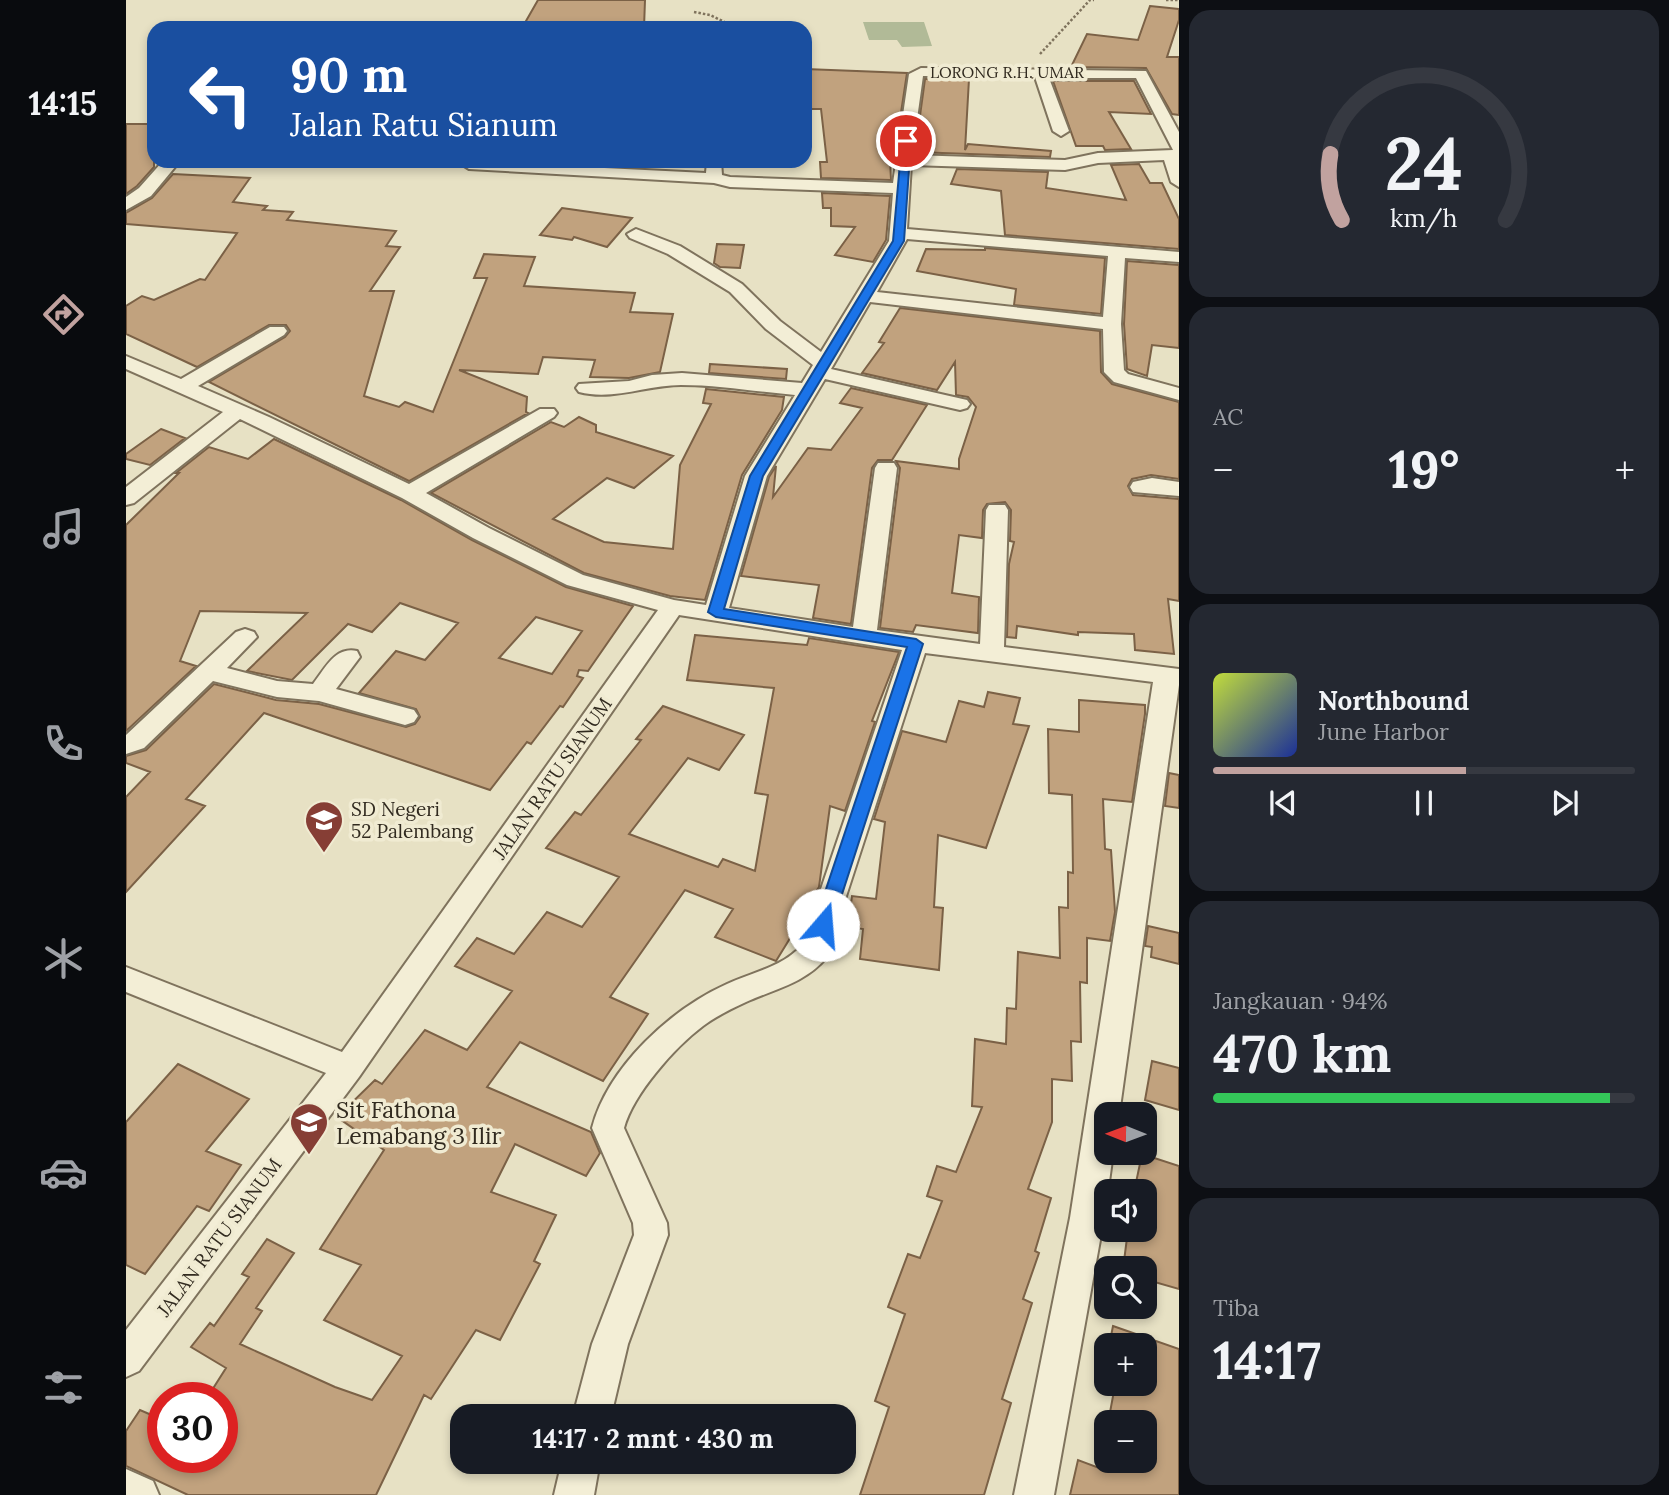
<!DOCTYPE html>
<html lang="id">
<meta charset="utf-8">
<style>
body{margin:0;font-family:Lora,serif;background:#242831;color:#f1f3f6;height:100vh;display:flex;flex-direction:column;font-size:26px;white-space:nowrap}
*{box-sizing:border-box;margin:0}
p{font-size:23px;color:#9ea1a6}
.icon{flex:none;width:38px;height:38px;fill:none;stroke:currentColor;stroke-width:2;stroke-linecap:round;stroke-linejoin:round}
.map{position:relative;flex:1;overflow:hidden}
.sheet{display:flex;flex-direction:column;gap:10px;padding:10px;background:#0d0f14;width:490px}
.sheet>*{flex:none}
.top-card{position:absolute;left:21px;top:21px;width:665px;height:147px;border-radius:21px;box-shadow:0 4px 10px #0003;background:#1a4fa0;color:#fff;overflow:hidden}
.needle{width:46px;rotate:271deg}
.buttons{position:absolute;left:968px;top:1102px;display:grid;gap:14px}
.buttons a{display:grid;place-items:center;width:63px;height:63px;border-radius:14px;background:#171b24;box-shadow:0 4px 10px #0003;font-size:35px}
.speed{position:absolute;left:21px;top:1382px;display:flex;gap:14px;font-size:35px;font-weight:700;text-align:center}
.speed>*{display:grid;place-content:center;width:91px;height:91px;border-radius:50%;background:#171b24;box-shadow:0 4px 10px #0003;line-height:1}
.speed .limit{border:10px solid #d22;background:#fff;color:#111}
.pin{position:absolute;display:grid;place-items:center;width:60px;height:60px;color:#fff;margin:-30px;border:4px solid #fff;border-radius:50%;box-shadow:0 2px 7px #0007}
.me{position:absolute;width:77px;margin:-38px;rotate:18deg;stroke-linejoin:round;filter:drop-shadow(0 0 5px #0008)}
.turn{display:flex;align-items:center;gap:24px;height:147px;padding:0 28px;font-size:32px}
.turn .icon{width:91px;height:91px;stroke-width:2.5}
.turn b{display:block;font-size:49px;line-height:60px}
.big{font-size:52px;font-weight:800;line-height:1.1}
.sheet .tile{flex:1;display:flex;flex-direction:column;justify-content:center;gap:10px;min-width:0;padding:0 24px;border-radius:21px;background:#242831}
.sheet .dial{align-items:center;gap:0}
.dial svg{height:182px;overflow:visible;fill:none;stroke:#363941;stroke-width:7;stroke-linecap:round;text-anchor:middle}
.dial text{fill:#f1f3f6;stroke:none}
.song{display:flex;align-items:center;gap:21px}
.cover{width:84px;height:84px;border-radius:10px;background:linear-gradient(135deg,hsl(70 70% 55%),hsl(230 70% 35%))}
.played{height:7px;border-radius:4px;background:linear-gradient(90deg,#c1a29f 60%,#363941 60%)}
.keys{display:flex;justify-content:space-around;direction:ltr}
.heat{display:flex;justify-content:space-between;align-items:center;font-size:38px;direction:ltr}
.charge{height:10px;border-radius:5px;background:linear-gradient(90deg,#34c759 94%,#363941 0)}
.trip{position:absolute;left:324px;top:1404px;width:406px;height:70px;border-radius:21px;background:#171b24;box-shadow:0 4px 10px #0003;font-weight:800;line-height:70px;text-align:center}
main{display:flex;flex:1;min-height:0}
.menu{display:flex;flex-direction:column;width:126px;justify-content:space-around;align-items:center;background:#090b0e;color:#9ea1a6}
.menu .icon{width:49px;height:49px}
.menu .active{color:#c1a29f}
.menu b{font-size:32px;color:#f1f3f6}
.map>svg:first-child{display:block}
</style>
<main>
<nav class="menu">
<b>14:15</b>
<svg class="icon active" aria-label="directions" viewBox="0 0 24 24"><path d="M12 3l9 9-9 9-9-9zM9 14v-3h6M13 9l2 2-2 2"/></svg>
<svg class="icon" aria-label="music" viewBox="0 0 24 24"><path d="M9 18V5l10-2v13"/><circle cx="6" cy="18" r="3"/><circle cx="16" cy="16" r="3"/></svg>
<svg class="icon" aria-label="phone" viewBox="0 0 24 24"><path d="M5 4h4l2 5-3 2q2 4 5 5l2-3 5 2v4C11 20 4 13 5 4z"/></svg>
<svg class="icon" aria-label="climate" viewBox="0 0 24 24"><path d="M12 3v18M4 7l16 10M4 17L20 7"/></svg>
<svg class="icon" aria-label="car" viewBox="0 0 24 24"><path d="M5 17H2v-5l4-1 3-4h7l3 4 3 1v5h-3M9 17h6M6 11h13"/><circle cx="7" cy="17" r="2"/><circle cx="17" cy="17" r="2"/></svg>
<svg class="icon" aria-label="filters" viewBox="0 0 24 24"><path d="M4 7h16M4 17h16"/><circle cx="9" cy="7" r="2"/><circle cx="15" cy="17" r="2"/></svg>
</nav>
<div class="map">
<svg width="1053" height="1495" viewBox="0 0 1053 1495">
<rect width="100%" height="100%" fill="#e7e1c4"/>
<path fill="#b1ba97" d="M 798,22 L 806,46 L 776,47 L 771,40 L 743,40 L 737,22 Z"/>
<path fill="#c1a27e" stroke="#7b6146" stroke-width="2" fill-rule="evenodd" d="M 412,0 L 519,0 L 518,28 L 396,28 Z
M 1024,6 L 1053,9 L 1053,20 L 1041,57 L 1053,57 L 1053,115 L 1046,114 L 1020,68 L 945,67 L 961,34 L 1012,40 Z
M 679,69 L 781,73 L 768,159 L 764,159 L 765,180 L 695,178 L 694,162 L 701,162 L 695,109 L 679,109 Z
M 799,79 L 843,79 L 839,150 L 842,144 L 925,151 L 924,157 L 789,152 Z
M 927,81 L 1008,81 L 1025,114 L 983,112 L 1005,149 L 979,150 L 977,146 L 950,146 Z
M 0,124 L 28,124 L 28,167 L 11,186 L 0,194 Z
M 1013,164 L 1024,183 L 1036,183 L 1053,219 L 1053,249 L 879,235 L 875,191 L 825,184 L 831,169 L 922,172 L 920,188 L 1000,200 L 985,165 Z
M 47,174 L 124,178 L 107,202 L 141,206 L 137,210 L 167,212 L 161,220 L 270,231 L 260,246 L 274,247 L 244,291 L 268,291 L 238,396 L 273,407 L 279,402 L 307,412 L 361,278 L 348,278 L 358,254 L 409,257 L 398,286 L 509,293 L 504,312 L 547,314 L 534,372 L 503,378 L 464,377 L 469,360 L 417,357 L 412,374 L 333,370 L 401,397 L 400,412 L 402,413 L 283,481 L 83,382 L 159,337 L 164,331 L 160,325 L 143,325 L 71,367 L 0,334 L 0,306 L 16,296 L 28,300 L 74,279 L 79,280 L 111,233 L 0,224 L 0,213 L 26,198 Z
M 696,193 L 764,196 L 760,240 L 747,262 L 709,255 L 729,227 L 705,226 L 705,208 L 697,208 Z
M 436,208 L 506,218 L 481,247 L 448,237 L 446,240 L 414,235 Z
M 591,244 L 618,245 L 614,268 L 594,267 L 588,263 Z
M 859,248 L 979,258 L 975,314 L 888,305 L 890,289 L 791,271 L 800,249 L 859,250 Z
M 1001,261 L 1053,265 L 1053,348 L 1026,345 L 1021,376 L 1001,369 L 998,324 Z
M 774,308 L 974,331 L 975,372 L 986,384 L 1053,402 L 1053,479 L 1025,475 L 1006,479 L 1002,486 L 1007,495 L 1053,499 L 1053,601 L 1042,599 L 1048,654 L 1009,650 L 1008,634 L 952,632 L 952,635 L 891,626 L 890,638 L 881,637 L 883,564 L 888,542 L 884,541 L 885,510 L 879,502 L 861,504 L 857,510 L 856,538 L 833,535 L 826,593 L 853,597 L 852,633 L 790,625 L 787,632 L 754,628 L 774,468 L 770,461 L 833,469 L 833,459 L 850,407 L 842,397 L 830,395 L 829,362 L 811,390 L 736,373 L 758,343 L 753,342 Z
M 584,364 L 661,369 L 660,379 L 583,373 Z
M 725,388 L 801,405 L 766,460 L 752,460 L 746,468 L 725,624 L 687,618 L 693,585 L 615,576 L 643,477 L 650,466 L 647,497 L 682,448 L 705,450 L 736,408 L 714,403 Z
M 580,389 L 658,397 L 656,410 L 616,475 L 579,600 L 544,596 L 458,573 L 305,493 L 425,422 L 438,427 L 453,417 L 470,425 L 470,432 L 547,456 L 508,488 L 481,478 L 427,519 L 478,542 L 547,549 L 554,465 L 585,404 L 577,403 Z
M 35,429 L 59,438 L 24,465 L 0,459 L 0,454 Z
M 148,439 L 275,500 L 346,540 L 440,587 L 507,606 L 462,671 L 453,670 L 451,676 L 457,678 L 437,707 L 434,706 L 405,744 L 401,742 L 364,790 L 138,713 L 60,799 L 79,806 L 0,892 L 0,797 L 24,772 L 0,763 L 0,756 L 20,750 L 88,684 L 150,700 L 193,704 L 280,727 L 289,724 L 294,717 L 290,709 L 233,693 L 270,651 L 299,660 L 332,623 L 274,603 L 246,632 L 222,624 L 166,680 L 121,671 L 181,613 L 74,611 L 54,661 L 70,666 L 0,731 L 0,525 L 53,473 L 50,473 L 83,447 L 122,459 ZM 410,617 L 456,631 L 426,674 L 373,658 Z
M 569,635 L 681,645 L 683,638 L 773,652 L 746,721 L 749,722 L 719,811 L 704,806 L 693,887 L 663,934 L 666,935 L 650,961 L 589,937 L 607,909 L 559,890 L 484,997 L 522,1014 L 477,1081 L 394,1042 L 361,1087 L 465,1132 L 474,1153 L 460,1176 L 389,1144 L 365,1192 L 430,1215 L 408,1261 L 414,1264 L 374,1340 L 350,1330 L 305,1399 L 298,1395 L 250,1495 L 62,1495 L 0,1466 L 0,1431 L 14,1410 L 37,1420 L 37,1458 L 96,1458 L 96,1398 L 81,1398 L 100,1368 L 65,1347 L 84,1323 L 88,1326 L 123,1277 L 116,1274 L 141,1239 L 168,1253 L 130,1308 L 136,1311 L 114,1344 L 209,1387 L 246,1400 L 276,1356 L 198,1320 L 235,1265 L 194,1249 L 258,1150 L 211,1117 L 249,1080 L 256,1084 L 299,1030 L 341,1050 L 386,991 L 329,966 L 351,938 L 388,954 L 421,912 L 456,927 L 493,877 L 420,848 L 449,812 L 455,815 L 515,740 L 510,739 L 537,706 L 618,735 L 593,770 L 562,758 L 503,834 L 592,867 L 597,859 L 629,871 L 642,795 L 629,793 L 648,688 L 561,680 Z
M 862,692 L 894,698 L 887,724 L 903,726 L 860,848 L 812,835 L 808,907 L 817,908 L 813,970 L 734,959 L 737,929 L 722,927 L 726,896 L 750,899 L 759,822 L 748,819 L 776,731 L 820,742 L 833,701 L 858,707 Z
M 953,700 L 1019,705 L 1019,714 L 1006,802 L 977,799 L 979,849 L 985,850 L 989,912 L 984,941 L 961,938 L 961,983 L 954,982 L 955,1042 L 945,1041 L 946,1081 L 926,1079 L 926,1122 L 902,1189 L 925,1198 L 909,1251 L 913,1253 L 897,1299 L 906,1303 L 876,1399 L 885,1403 L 858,1495 L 734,1495 L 763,1407 L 749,1401 L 779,1314 L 762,1307 L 782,1254 L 794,1258 L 816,1201 L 801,1196 L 811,1166 L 830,1172 L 856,1107 L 846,1106 L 849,1039 L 880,1044 L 881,1008 L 890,1009 L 892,952 L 934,958 L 933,907 L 942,908 L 942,872 L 947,873 L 946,795 L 923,793 L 922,729 L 953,732 Z
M 1043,773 L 1053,775 L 1053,808 L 1039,806 Z
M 1022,926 L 1053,933 L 1053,964 L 1025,957 L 1026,947 L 1019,946 Z
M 1026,1061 L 1053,1068 L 1053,1110 L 1019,1100 Z
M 52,1064 L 123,1099 L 80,1151 L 115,1165 L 83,1211 L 71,1206 L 19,1274 L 0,1265 L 0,1122 Z
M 1016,1154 L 1053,1166 L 1053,1289 L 1018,1279 L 1018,1269 L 997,1269 L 1002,1230 L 1018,1230 L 1018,1192 L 1008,1192 Z
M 987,1326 L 1053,1349 L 1053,1495 L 944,1495 L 952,1460 L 973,1468 L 980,1433 L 980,1461 L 1018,1461 L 1018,1423 L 982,1423 L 988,1391 L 975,1386 L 980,1362 L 980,1384 L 1018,1384 L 1018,1346 L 983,1346 Z"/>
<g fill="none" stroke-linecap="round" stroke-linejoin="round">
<defs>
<path id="minor" d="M 795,68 L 1020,71 L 1053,132 L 1053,187 L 1045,182 L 1038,160 L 972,163 L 939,170 L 785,165 L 781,229 L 1053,252 L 1053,262 L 999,258 L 995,324 L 998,370 L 1002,374 L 1053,388 L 1053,400 L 988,382 L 978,372 L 977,329 L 744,302 L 705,369 L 841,400 L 844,404 L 841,408 L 834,410 L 699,379 L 641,476 L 603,608 L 727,627 L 749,468 L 752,463 L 768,463 L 771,468 L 751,630 L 854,644 L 860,510 L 863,505 L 879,505 L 882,510 L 878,647 L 1053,669 L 1053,685 L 993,1115 L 980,1115 L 980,1153 L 987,1153 L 978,1218 L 928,1495 L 888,1495 L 944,1218 L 1027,682 L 799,653 L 700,958 C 679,983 649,989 620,1002 C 605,1009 590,1016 577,1026 C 549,1047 507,1094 498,1128 L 541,1223 L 542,1235 L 502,1344 L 485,1416 L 447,1416 L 466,1344 L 508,1235 L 507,1223 L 466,1128 C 482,1067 545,1009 601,984 C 627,972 657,967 676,945 L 776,650 L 553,615 L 233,1077 L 13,1371 L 0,1377 L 0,1330 L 200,1073 L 0,992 L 0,967 L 216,1052 L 532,610 L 441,585 L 347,538 L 276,498 L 114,419 L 8,503 L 0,505 L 0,487 L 97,412 L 0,369 L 0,356 L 55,379 L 144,327 L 158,327 L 161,331 L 158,335 L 72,386 L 143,417 L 283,484 L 414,409 L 428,409 L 431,413 L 428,417 L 300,493 L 363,528 L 457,575 L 548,600 L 580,605 L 619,476 L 669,395 C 632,392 593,385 555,385 C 521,385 487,401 453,392 L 450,388 L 453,384 L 503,381 L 526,375 L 556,373 L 676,383 L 687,365 L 640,329 L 604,292 L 542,254 L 504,238 L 501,234 L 510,229 L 554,246 L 616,284 L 654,321 L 695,352 L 763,241 L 767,193 L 604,187 L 588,183 L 343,169 L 335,164 L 337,161 L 580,173 L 581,161 L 595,161 L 596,175 L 604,177 L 767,183 L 783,74 ZM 797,76 L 909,77 L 927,131 L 935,136 L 943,131 L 923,78 L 1010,78 L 1047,150 L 972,153 L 939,160 L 786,155 ZM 781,239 L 982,256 L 977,317 L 751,292 Z
M 37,161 L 54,161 L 25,196 L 0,210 L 0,197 L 13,188 Z
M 1026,478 L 1053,482 L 1053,496 L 1007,492 L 1004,487 L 1007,482 Z
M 119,629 L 128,632 L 131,637 L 101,668 L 151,681 L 187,684 C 199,669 209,646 231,651 L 234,657 L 210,689 L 288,710 L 292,716 L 288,722 L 279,725 L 193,701 L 151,697 L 87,681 L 18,748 L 0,754 L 0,735 L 110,632 Z
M 436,1461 L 474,1461 L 468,1495 L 428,1495 Z
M 0,1469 L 27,1481 L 33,1495 L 0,1495 Z"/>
</defs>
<use href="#minor" stroke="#7f735d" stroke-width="4"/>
<path stroke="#7f735d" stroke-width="2.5" stroke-dasharray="2.5 2" stroke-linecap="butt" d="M 1040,0 L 1053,0
M 568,12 L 584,15 L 611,28
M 914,54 L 964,0 L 968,0"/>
<use href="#minor" fill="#f3eed6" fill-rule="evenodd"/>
</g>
<path fill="#1a73e8" stroke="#114b97" stroke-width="2" d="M 780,138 L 785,141 L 778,241 L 637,476 L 598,609 L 790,639 L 797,644 L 706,925 L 703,930 L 691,930 L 688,925 L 781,647 L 590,617 L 582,612 L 624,476 L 767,241 L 776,141 Z"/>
<defs>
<symbol id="school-pin" viewBox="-11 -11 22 30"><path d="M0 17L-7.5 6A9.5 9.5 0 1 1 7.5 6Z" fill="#863e35" stroke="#f0ebd2"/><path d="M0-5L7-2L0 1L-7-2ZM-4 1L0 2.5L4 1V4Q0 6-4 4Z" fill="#fff"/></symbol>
</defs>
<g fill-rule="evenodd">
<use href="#school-pin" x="176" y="798" width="44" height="60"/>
<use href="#school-pin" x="161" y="1100" width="44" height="60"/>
</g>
<g text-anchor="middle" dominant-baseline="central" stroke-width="7" stroke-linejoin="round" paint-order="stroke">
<g font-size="16" fill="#312a1f" stroke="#f0ebd2">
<text x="881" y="72">LORONG R.H. UMAR</text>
</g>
<g font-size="19" fill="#312a1f" stroke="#f0ebd2">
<text transform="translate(426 778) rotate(-55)">JALAN RATU SIANUM</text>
<text transform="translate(93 1237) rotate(-53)">JALAN RATU SIANUM</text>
</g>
<g font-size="19" fill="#312a1f" stroke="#f0ebd2" text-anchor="start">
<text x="225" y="809">SD Negeri<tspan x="225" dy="22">52 Palembang</tspan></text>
</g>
<g font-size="23" fill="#312a1f" stroke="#f0ebd2" text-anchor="start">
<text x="210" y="1109">Sit Fathona<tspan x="210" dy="26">Lemabang 3 Ilir</tspan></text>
</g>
</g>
</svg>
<div class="buttons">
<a><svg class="needle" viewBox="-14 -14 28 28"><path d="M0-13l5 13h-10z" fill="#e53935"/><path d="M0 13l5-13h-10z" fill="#9ea1a6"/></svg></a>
<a><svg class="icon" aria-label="sound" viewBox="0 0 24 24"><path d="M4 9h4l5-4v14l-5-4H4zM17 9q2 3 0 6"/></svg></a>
<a><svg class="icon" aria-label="search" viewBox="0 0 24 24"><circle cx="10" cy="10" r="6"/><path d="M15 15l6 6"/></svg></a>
<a>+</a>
<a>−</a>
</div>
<div class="speed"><div class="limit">30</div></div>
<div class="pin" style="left:780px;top:141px;background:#d93025"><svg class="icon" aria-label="arrive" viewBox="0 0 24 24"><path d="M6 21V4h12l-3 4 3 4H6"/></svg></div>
<svg class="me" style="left:697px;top:925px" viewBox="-20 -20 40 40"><circle r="19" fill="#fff"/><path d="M0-13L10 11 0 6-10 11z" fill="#1a73e8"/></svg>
<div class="trip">14:17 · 2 mnt · 430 m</div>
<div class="top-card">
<div class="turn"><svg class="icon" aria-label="left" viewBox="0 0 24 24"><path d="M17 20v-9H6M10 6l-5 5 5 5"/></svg><div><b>90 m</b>Jalan Ratu Sianum</div></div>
</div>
</div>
<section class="sheet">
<div class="tile dial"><svg viewBox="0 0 100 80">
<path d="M14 69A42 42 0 1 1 86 69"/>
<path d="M14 69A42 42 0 0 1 9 40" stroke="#c1a29f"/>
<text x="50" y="56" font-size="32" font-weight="700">24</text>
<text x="50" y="72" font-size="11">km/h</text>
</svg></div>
<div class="tile"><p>AC</p>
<div class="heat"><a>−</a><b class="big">19°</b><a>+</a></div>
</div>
<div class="tile">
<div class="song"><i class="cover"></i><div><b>Northbound</b><p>June Harbor</p></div></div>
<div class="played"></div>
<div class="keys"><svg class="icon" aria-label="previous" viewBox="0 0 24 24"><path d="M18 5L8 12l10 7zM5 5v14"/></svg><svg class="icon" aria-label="pause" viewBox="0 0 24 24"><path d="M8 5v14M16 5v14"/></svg><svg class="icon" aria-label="next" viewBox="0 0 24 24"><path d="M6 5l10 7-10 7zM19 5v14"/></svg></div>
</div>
<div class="tile"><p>Jangkauan · 94%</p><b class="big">470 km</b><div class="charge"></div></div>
<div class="tile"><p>Tiba</p><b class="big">14:17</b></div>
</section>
</main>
